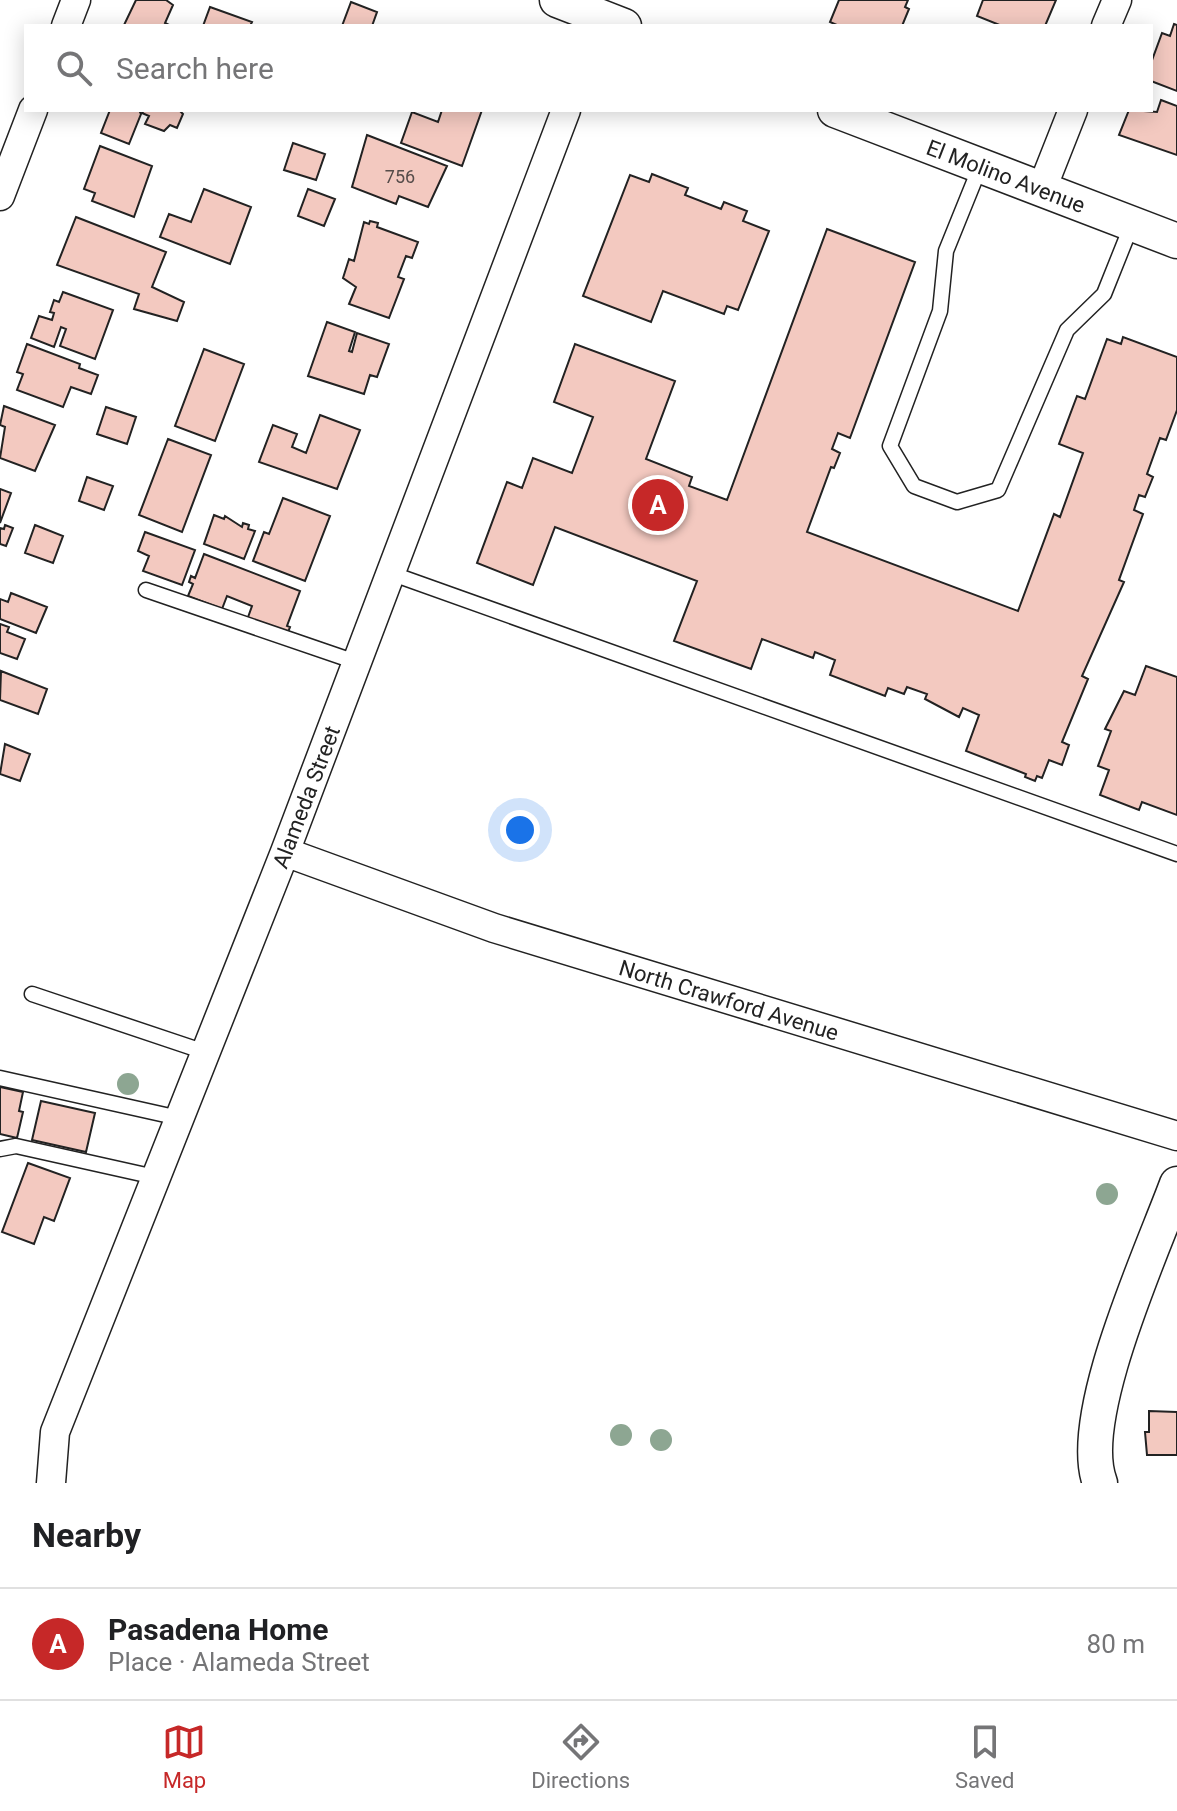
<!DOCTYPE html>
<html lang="en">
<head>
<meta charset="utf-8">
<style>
	body { margin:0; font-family:Roboto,sans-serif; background:#f6f6f6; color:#202124 }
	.you { position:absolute; left:520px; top:830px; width:28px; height:28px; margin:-20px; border:6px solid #fff; border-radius:50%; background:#1a73e8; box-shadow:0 0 0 12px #1a73e833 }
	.badge { display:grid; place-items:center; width:52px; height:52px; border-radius:50%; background:#c62828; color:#fff; font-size:26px; font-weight:700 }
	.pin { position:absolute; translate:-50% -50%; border:4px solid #fff; box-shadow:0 2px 8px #0006 }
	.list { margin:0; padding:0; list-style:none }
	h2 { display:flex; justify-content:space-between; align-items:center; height:104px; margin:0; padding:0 32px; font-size:34px }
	h2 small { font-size:26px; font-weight:400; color:#757577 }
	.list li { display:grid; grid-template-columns:52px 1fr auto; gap:24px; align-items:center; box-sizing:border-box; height:112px; padding:0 32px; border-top:2px solid #e0e0e0 }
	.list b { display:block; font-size:30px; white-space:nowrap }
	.list p { margin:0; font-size:26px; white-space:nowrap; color:#757577 }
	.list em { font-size:26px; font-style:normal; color:#757577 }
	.icon { flex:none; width:44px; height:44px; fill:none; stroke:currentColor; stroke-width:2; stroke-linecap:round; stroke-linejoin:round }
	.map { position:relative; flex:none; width:1177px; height:1483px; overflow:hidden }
	.search { position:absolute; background:#fff; box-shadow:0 4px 20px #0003; left:24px; right:24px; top:24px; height:88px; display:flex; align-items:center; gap:20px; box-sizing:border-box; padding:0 28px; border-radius:0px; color:#757577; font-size:30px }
	.sheet { height:216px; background:#fff }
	nav { display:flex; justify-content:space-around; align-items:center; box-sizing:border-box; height:112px; border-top:2px solid #e0e0e0; background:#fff; font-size:22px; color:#757577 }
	nav a { display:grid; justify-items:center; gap:4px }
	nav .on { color:#c62828 }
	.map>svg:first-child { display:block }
	.building { fill:#f3c9c0; stroke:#222; stroke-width:2 }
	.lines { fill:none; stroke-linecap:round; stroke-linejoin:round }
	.service-casing { stroke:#222; stroke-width:17 }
	.minor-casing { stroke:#222; stroke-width:31 }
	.tertiary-casing { stroke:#222; stroke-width:37 }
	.service { stroke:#fff; stroke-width:14 }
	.minor { stroke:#fff; stroke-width:28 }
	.tertiary { stroke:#fff; stroke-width:34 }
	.tree { fill:#8da692 }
	.labels { text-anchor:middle; stroke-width:6; stroke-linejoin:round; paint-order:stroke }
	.number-label { font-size:18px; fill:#564c4a }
	.street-label { font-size:22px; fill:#222; stroke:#fff }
</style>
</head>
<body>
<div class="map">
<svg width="1177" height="1483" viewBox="0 0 1177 1483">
	<rect width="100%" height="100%" fill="#fff"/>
	<path class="building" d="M 136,0 L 166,0 L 173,5 L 165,23 L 171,26 L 124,25 Z
		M 839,0 L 908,0 L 905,7 L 909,9 L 902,26 L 839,26 L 830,22 Z
		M 983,0 L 1056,0 L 1045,26 L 1002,26 L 977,16 Z
		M 351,2 L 377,12 L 372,26 L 342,26 Z
		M 210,7 L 252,22 L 250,26 L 203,26 Z
		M 1174,24 L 1177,25 L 1177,91 L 1151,81 L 1151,63 L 1162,33 L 1170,36 Z
		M 1161,100 L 1177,106 L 1177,155 L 1119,135 L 1129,110 L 1157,112 Z
		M 110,110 L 139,110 L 141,114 L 129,144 L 101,133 Z
		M 144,110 L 179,110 L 183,114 L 177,128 L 170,125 L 164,131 L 145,124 L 149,116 L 142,113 Z
		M 442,110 L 482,110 L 462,166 L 401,143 L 412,112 L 438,122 Z
		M 367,135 L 447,166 L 428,207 L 399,196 L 396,204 L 352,187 Z
		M 293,143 L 325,154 L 316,180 L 284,170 Z
		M 100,146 L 152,166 L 134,217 L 92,201 L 95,193 L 84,189 Z
		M 652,174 L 688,188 L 685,195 L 721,209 L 724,202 L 747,211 L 743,221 L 769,231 L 738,310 L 727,306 L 724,314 L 663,291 L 651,322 L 583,296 L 630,175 L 649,182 Z
		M 204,189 L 251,207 L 230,264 L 160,237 L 169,214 L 191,222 Z
		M 308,189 L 335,199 L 324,226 L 298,216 Z
		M 76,217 L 166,252 L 152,287 L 184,302 L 177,321 L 134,309 L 139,294 L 57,265 Z
		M 370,221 L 378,223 L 377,227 L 418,242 L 412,258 L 406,256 L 398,277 L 404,279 L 389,318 L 349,304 L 356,287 L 343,278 L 349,259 L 354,261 L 364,222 L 369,224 Z
		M 827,229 L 915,262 L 850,438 L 838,433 L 832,449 L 840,453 L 834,468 L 831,467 L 807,532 L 1018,611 L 1054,514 L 1060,517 L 1083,453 L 1059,444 L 1077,396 L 1085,399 L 1107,339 L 1121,344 L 1123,337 L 1177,357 L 1177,410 L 1166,440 L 1160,438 L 1147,474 L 1153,477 L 1145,497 L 1139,495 L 1134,510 L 1143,514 L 1119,580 L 1124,582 L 1082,676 L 1088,679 L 1062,742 L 1069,745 L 1062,765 L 1049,760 L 1042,778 L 1037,776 L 1035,781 L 1025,777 L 1026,774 L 966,751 L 979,715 L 963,708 L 959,717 L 925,699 L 927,694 L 907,687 L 904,694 L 888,688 L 885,696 L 830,675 L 835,660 L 815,652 L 813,658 L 762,639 L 751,669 L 674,641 L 697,581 L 555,527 L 533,585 L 477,563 L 507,482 L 522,488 L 533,458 L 572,473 L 593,417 L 554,402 L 575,344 L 675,381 L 646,459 L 692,477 L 689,486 L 727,500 Z
		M 63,292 L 113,310 L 95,359 L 60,346 L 66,329 L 61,327 L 54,347 L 31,338 L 39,316 L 52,320 L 54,313 L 50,312 L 54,300 L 59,302 Z
		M 327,322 L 355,332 L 349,351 L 352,352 L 357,333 L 389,344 L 377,377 L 370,375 L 364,394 L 308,376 Z
		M 27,344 L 80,364 L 79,368 L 98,375 L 91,394 L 71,387 L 63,407 L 17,390 L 23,374 L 17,372 Z
		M 204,349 L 244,364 L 215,441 L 175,426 Z
		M 4,406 L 55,425 L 35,471 L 0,458 L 5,427 L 0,425 Z
		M 106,407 L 136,417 L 127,444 L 97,434 Z
		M 320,415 L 360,430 L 337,489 L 259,462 L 273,425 L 297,434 L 292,447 L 306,453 Z
		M 168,439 L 211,455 L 182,532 L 139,515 Z
		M 87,477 L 113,486 L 104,510 L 79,501 Z
		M 0,489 L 11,493 L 0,523 Z
		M 283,498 L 330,516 L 305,581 L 253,561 L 264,532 L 269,534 Z
		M 214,515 L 224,519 L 225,516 L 242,527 L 243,523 L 249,525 L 248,529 L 255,531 L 244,559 L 204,544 Z
		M 5,525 L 13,528 L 6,546 L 0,544 L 0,528 L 4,529 Z
		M 35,525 L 63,536 L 53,563 L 25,553 Z
		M 145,532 L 195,550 L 182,585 L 143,571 L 149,556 L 138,551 Z
		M 204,554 L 300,591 L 287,626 L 290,627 L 288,632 L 247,620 L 252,606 L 227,596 L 222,609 L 188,596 L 193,584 L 189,582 L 191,576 L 195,578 Z
		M 11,593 L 47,607 L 36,633 L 0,619 L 0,599 L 8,602 Z
		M 0,624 L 9,627 L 7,632 L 25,639 L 17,659 L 0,653 Z
		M 1146,666 L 1177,677 L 1177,815 L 1142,802 L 1139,810 L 1100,795 L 1109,770 L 1098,766 L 1111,731 L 1105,729 L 1124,691 L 1135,695 Z
		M 1,671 L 47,689 L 38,714 L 0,700 Z
		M 5,744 L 30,754 L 20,781 L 0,774 Z
		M 0,1087 L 23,1092 L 19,1111 L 23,1112 L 17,1138 L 0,1134 Z
		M 41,1101 L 95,1113 L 86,1152 L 32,1140 Z
		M 28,1163 L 70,1178 L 54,1221 L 44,1217 L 34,1244 L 2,1232 Z
		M 1149,1411 L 1177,1412 L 1177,1455 L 1147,1455 L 1145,1432 L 1149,1432 Z"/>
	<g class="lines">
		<defs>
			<path id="service" d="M 980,167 L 946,251 L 940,311 L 890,446 L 914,486 L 957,502 L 998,490 L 1067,330 L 1104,294 L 1132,224
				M 390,573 L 1177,854
				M 146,590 L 356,662
				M 32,994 L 205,1052
				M 0,1078 L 179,1118
				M 0,1149 L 16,1146 L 155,1177"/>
			<path id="minor" d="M 66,26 L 76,0
				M 1106,26 L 1117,0
				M 1041,191 L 1073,110
				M 0,196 L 33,110
				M 285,852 L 494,928 L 1177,1136
				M 51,1483 L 55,1432 L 285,852 L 566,110"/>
			<path id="tertiary" d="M 557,0 L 624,26
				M 835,110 L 1177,241
				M 1100,1483 C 1075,1418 1152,1252 1177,1184"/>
		</defs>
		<use href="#service" class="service-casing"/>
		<use href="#minor" class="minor-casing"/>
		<use href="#tertiary" class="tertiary-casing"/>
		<use href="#service" class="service"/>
		<use href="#minor" class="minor"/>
		<use href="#tertiary" class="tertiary"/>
	</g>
	<g class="tree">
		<circle cx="128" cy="1084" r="11"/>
		<circle cx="1107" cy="1194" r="11"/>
		<circle cx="621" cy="1435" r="11"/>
		<circle cx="661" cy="1440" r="11"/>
	</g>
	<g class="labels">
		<g class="number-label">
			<text x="400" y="183">756</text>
		</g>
		<g class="street-label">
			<text transform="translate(1006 176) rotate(21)" y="8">El Molino Avenue</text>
			<text transform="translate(306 797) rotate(-69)" y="8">Alameda Street</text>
			<text transform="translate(729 1000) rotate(17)" y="8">North Crawford Avenue</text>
		</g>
	</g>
</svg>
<div class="you"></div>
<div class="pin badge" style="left:658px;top:505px">A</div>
<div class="search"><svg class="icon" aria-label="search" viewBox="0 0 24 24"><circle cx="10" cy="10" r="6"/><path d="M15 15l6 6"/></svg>Search here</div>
</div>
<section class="sheet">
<h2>Nearby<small></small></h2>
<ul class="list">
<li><span class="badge">A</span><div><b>Pasadena Home</b><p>Place · Alameda Street</p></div><em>80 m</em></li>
</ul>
</section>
<nav>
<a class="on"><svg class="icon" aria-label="map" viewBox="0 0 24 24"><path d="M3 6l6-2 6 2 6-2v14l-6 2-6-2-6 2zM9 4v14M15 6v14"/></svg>Map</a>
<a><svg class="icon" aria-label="directions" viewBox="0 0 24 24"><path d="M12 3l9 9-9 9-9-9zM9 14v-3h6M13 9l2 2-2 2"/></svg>Directions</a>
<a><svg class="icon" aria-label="saved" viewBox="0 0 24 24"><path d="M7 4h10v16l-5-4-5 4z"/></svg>Saved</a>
</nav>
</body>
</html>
